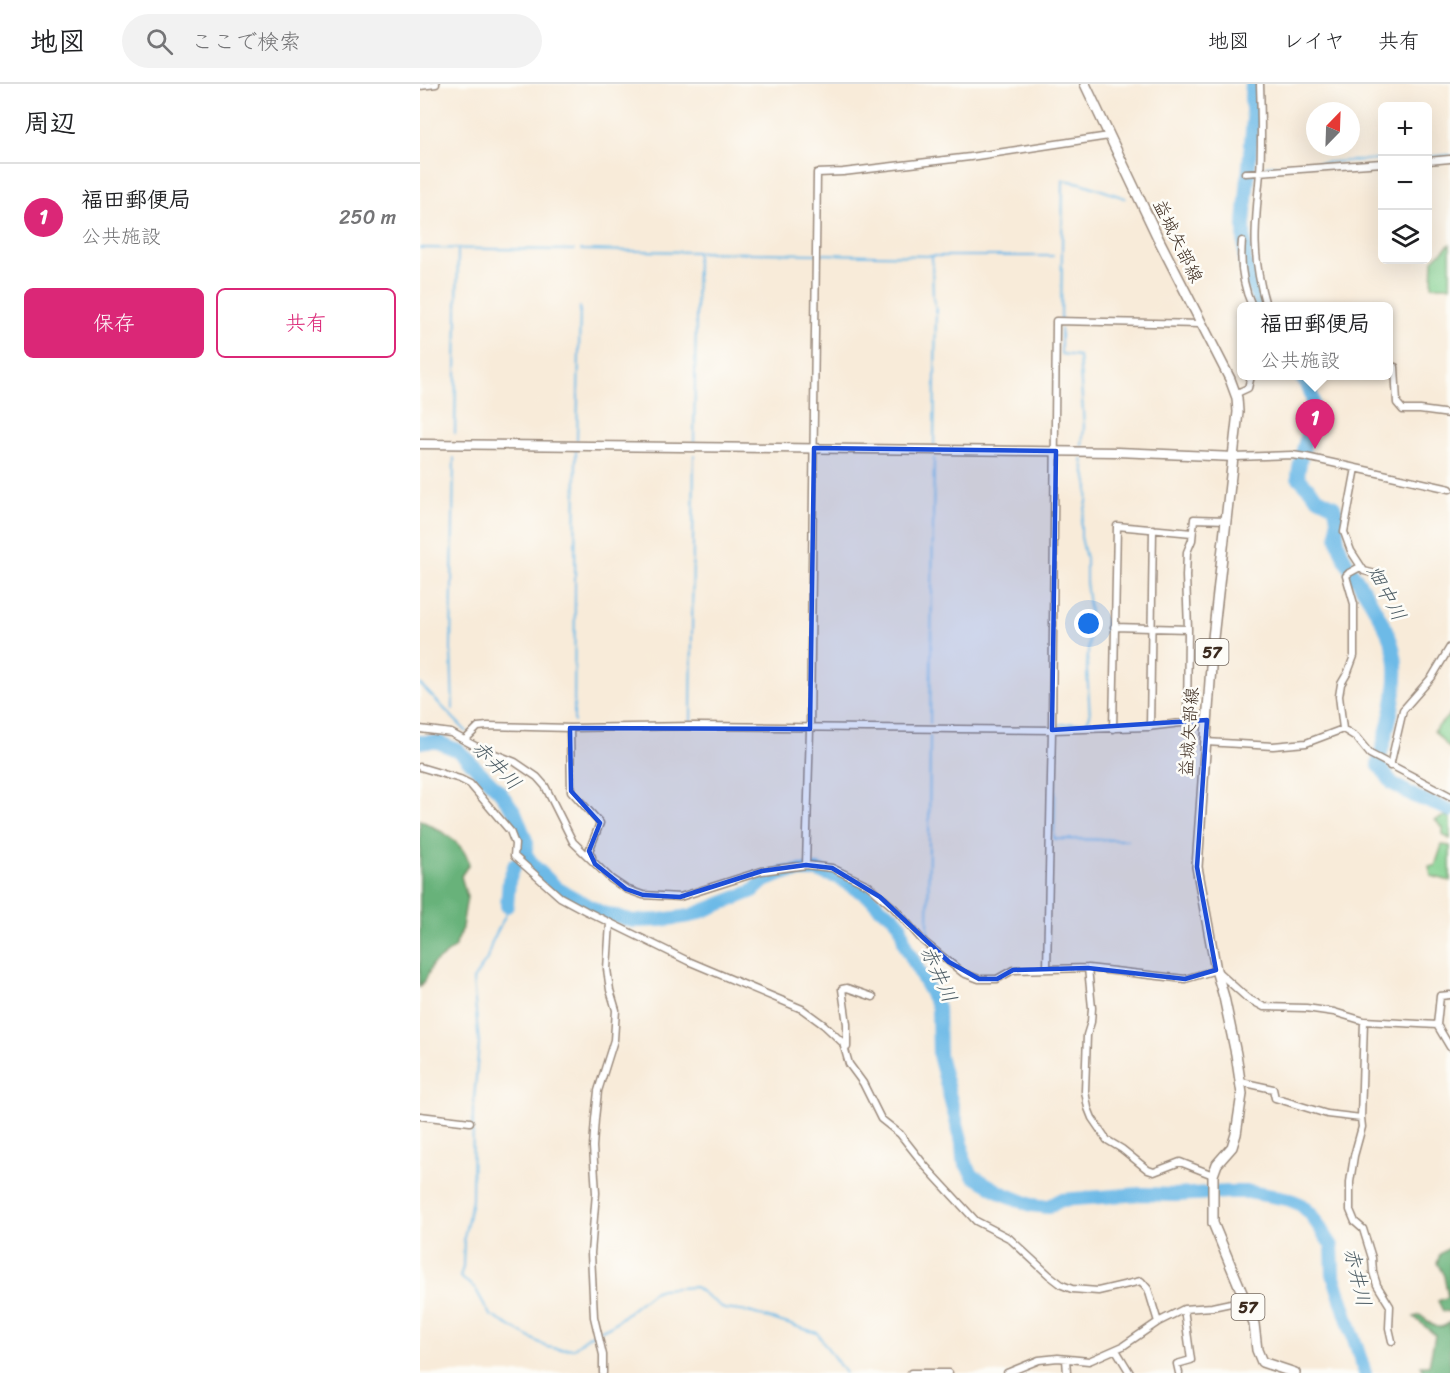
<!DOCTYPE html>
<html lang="ja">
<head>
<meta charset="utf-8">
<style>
	body { margin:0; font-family:Sriracha,"Klee One",sans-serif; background:#f2f2f2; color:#202124 }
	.controls { position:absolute; right:18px; top:18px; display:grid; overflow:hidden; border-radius:9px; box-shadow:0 6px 24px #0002 }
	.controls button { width:54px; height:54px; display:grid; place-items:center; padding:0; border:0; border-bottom:2px solid #e0e0e0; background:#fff; color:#202124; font:30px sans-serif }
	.compass { position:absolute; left:886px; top:18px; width:54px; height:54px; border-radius:50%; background:#fff; box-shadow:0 6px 24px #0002; rotate:23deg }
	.you { position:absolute; left:669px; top:540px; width:21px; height:21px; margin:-15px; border:4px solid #fff; border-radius:50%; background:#1a73e8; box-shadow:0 0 0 9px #1a73e833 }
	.badge { display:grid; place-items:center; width:39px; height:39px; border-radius:50%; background:#db2777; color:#fff; font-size:20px; font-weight:700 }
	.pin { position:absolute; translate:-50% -50px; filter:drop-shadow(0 2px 3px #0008) }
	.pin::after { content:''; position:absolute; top:32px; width:21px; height:18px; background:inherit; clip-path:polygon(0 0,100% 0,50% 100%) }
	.popup { position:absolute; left:817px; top:218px; width:156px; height:78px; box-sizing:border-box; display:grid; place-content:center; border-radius:9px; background:#fff; filter:drop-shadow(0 2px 4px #0005); font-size:20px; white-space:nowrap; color:#757577 }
	.popup b { font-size:22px; color:#202124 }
	.popup::after { content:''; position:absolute; left:50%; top:100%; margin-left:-12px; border:12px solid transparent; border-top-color:#fff }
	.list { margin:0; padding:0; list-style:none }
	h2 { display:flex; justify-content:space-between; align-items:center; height:78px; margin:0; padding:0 24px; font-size:26px }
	h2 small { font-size:20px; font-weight:400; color:#757577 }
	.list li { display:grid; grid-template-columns:39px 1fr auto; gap:18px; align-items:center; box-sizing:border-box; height:108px; padding:0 24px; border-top:2px solid #e0e0e0 }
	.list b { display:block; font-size:22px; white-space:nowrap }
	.list p { margin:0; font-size:20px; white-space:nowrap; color:#757577 }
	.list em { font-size:20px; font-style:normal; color:#757577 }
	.actions { display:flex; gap:12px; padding:18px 24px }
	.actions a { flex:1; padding:14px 0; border:2px solid #db2777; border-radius:9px; text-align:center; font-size:21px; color:#db2777 }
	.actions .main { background:#db2777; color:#fff }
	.icon { flex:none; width:33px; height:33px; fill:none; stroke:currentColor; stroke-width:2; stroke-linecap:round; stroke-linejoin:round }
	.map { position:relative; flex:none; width:1030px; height:1289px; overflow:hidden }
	header { display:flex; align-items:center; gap:36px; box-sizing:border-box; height:84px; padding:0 30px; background:#fff; border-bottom:2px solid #e0e0e0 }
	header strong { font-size:28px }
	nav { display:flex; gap:33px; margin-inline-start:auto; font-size:21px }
	.search { width:420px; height:54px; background:#f2f2f2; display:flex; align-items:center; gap:15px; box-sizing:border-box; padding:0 21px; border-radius:33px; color:#757577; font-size:22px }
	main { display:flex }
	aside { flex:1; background:#fff }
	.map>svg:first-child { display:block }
	.green { fill:#81d08f; stroke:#5e7d56; stroke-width:1.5 }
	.forest { fill:#68b27a; stroke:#526e4c; stroke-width:1.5 }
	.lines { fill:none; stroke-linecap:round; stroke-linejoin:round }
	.stream { stroke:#6dbae7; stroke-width:2 }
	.river { stroke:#6dbae7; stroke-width:14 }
	.street-casing { stroke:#9a8a7c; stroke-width:9 }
	.secondary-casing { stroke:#9a8a7c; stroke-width:11 }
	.primary-casing { stroke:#9a8a7c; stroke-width:12 }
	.street { stroke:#fff; stroke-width:6 }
	.secondary { stroke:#fff; stroke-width:8 }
	.primary { stroke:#fff; stroke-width:9 }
	.marked { fill:#1d4ed8; fill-opacity:0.2; stroke:#1d4ed8; stroke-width:4.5; stroke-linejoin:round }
	.labels { text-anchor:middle; stroke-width:5; stroke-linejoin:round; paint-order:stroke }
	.shield { fill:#fdfcf7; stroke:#75695f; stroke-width:1.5 }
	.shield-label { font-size:16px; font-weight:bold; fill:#3b2a1e }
	.street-label { font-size:18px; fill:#3b2a1e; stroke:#fdfcf7 }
	.water-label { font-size:20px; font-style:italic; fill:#4c5c64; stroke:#fdfcf7 }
</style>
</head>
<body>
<header>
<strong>地図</strong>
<div class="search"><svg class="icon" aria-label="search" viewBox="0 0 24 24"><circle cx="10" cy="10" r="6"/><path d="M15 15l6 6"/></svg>ここで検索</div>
<nav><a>地図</a><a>レイヤ</a><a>共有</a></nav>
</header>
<main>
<aside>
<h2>周辺<small></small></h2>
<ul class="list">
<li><span class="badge">1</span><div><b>福田郵便局</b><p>公共施設</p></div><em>250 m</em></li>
</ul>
<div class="actions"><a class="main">保存</a><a>共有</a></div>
</aside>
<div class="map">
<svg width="1030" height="1289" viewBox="0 0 1030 1289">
	<rect width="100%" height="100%" fill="#fdfcf7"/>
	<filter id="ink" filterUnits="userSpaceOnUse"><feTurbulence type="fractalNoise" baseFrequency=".0167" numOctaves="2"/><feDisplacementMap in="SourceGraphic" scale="12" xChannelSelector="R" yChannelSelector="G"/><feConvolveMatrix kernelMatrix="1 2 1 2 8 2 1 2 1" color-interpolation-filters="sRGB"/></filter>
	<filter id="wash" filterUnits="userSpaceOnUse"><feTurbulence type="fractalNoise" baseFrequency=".008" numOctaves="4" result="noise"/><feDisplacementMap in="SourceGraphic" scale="24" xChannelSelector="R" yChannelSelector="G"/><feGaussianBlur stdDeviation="1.35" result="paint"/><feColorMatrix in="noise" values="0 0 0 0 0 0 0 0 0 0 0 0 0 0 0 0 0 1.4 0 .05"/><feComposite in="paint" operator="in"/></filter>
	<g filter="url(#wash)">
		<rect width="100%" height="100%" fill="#f8ebd9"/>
		<path class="green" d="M 1030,160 L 1030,202 L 1012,202 L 1013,176 Z
			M 1030,630 L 1030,663 L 1029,664 L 1014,647 Z
			M 1025,732 L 1030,734 L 1030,755 L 1023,751 L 1023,744 L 1015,736 Z
			M 1022,761 L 1030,762 L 1030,797 L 1011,792 L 1009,782 L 1015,782 Z"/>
		<path class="forest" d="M 0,736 C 18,745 46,759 49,780 L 41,792 L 47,813 L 41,849 L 34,864 L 12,881 L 6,895 L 0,903 Z
			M 1029,1164 L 1030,1165 L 1030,1228 L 1023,1227 L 1018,1217 L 1028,1213 L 1024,1192 L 1017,1179 L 1020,1170 Z
			M 1000,1231 C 1012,1240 1016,1249 1030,1238 L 1030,1289 L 1004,1289 L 1001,1281 L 1009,1281 L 1015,1251 L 994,1233 Z"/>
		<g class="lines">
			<path class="stream" d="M 1008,73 L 1030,71
				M 846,82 L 962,75
				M 0,164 L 154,166
				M 161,166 L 512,172 L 633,172
				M 512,173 L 513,214 L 516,225 L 514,362
				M 641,235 L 643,96 L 661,99 L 705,114
				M 641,245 L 641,270 L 659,272 L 664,342 L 662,362
				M 35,349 L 38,166
				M 157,356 L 160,223
				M 274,359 L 277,170
				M 0,600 L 47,648
				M 33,625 L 31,565 L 34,374
				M 154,638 L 156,366
				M 271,638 L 274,371
				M 510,639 L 514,375
				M 636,641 L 666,638 L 670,632 L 667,586 L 669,552 L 671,538 L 666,498 L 666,475 L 661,453 L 661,439 L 667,418 L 668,403 L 662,375
				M 636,653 L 634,755 L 707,756
				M 86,830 L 72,858 L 67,875 L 53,896 L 59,960 L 53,1027 L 52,1116 L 44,1153 L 43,1183 L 40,1193 L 55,1204 L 70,1231 L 127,1263 L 139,1265 L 154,1264 L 169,1252 L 192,1241 L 233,1208 L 241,1205 L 275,1203 L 304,1225 L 329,1228 L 397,1249 L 425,1289
				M 508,852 L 510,652"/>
			<path class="river" d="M 832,0 L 831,14 L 833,35 L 824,140 L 825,178 L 840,222
				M 880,292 C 885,297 890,305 892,313 C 896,332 879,371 878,393 L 898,414 L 914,422 C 920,437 915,445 918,457 C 924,479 940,499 951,518 C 962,537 975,558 976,581 C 978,612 966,650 958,680 L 973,700 L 996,713 L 1030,726
				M 0,658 L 18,658 L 39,667 L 79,707 L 95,728 L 107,759 L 105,769 L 113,781 L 138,805 L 180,828 L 213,837 L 240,836 L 270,832 L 333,807 L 344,797 L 365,789 L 381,787 L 397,787 L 417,793 L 451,814 L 459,823 L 473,832 L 480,840 L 485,861 L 518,923 L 519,971 L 542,1059 L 543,1075 L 553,1092 L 582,1109 L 611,1121 L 628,1123 L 641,1116 L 721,1110 L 755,1111 L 809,1108 L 829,1108 L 868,1115 L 880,1120 L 890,1129 L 912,1162 L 913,1190 L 945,1289
				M 87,822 L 89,796 L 95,780"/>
		</g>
	</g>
	<g filter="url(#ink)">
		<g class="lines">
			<defs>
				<path id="street" d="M 840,0 C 841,29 842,59 840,89 C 835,142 831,170 846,222
					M 0,2 L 16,0
					M 1008,77 L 1030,75
					M 825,89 L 962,79
					M 822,157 C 820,178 823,202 832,222
					M 968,282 L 975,283 L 977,319 L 983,326 L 1000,326 L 1030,330
					M 894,292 L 898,292
					M 815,310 L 828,304 L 831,292
					M 815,373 L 872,371 L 886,373 L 1030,405
					M 936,384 L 924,448 L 931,467 L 944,487 L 960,491
					M 694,543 L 768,545
					M 767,638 L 768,545 L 766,492 L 767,468 L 772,456 L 774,435 L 807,436
					M 730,643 L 733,445
					M 150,644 L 151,707 L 180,739 L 169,767 L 172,773
					M 0,645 L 31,649 L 55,662 L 95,678 L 117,693 L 125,702 L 153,758 L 191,795 L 206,805 L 223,811 L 260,813 L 342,787 L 386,781 L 412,784 L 448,801 L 474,824 L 503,857 L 543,889 L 559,895 L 577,895 L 593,886 L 668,884 L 765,895 L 796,886 L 827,914 L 844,923 L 886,924 L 914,928 L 944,937 L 1017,941
					M 693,645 L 697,442 L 772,449
					M 923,645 L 919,612 L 921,600 L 928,588 L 934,572 L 934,520 L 926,492 L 929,489 L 940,483
					M 45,656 L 58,643 L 68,642 L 150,644 L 274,642 L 632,646 L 727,643 L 787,636
					M 786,658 L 853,662 L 886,659 L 923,645 L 936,653 L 950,670 L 1030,712
					M 970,682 L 983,626 L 1012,593 L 1030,563
					M 0,683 L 40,695 L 50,700 L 90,747 L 95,760 L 94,772 L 140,813 L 166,827 L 268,877 L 382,925 L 404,941 L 423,959 L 429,980 L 443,999 L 461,1035 L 480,1050 L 506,1083 L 556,1137 L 589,1154 L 629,1191 L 642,1201 L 652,1205 L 678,1207 L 721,1197 L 728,1205 L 738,1238
					M 386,781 L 390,645 L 397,89 L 423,88 L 550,73 L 689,52
					M 668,884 L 672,924 L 671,938 L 667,951 L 665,1007 L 668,1024 L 672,1034 L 687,1056 L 702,1065 L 728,1086 L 734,1088 L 760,1078 L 793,1091
					M 627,885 L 632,646 L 636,237 L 781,240
					M 1030,911 L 1020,912 L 1017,941 L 1030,963
					M 944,937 L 941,1034 L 942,1043 L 934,1072 L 930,1098 L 930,1126 L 935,1138 L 943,1145 L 952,1174 L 953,1188 L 957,1201 L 970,1222 L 969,1244 L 972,1257
					M 427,963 L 427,940 L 422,905 L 427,904 L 453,913
					M 821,998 L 853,1005 L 855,1014 L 907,1030 L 941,1034
					M 0,1032 L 50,1038
					M 696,1266 L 710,1289
					M 646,1275 L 647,1289
					M 183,1289 L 183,1271 L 174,1233 L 171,1169 L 176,1109 L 173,1063 L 175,1035 L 178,1007 L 194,956 L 196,926 L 190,906 L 187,885 L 190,839
					M 491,1289 L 529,1289
					M 587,1289 L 619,1276 L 638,1274 L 669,1277 L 703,1262 L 738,1238 L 764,1225 L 792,1223 L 825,1216
					M 759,1289 L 757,1280 L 771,1276 L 764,1225"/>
				<path id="secondary" d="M 0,360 L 697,368 L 815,373"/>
				<path id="primary" d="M 665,0 L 738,154 L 810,295 L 817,314 L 818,328 L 793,554 L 777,783 L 796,886 L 804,913 L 816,970 L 822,1010 L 816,1050 L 812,1063 L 797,1080 L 793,1091 L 793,1139 L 825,1216 L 834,1240 L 837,1266 L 842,1278 L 875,1289"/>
			</defs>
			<use href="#street" class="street-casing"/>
			<use href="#secondary" class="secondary-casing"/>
			<use href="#primary" class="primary-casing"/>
			<use href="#street" class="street"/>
			<use href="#secondary" class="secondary"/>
			<use href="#primary" class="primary"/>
		</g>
	</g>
	<path class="marked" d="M 394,364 L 636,367 L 632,646 L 787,636 L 777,783 L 796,886 L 765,895 L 668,884 L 593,886 L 577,895 L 559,895 L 529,878 L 460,813 L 412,784 L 386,781 L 342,787 L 260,813 L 223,811 L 206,805 L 175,780 L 169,767 L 180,739 L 151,707 L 150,644 L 390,645 Z"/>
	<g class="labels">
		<g class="shield">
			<rect x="775.5" y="555" width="33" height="26" rx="4.5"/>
			<rect x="811.5" y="1210" width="33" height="26" rx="4.5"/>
		</g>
		<g class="shield-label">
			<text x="792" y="574">57</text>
			<text x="828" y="1229">57</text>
		</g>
		<g class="street-label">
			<text transform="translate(758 157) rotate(64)" y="6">益城矢部線</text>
			<text transform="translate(769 648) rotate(-86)" y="6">益城矢部線</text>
		</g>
		<g class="water-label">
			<text transform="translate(967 509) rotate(62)" y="7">畑中川</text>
			<text transform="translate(77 681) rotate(46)" y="7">赤井川</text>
			<text transform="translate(519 890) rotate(66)" y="7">赤井川</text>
			<text transform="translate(938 1193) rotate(77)" y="7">赤井川</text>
		</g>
	</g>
</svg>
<div class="controls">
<button>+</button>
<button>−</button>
<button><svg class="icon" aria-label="layers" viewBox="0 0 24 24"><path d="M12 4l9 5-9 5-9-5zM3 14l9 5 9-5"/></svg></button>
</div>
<svg class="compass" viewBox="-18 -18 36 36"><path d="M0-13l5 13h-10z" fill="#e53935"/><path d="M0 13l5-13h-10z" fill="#757577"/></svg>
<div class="you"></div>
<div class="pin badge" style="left:895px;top:365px">1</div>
<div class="popup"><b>福田郵便局</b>公共施設</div>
</div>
</main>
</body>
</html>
